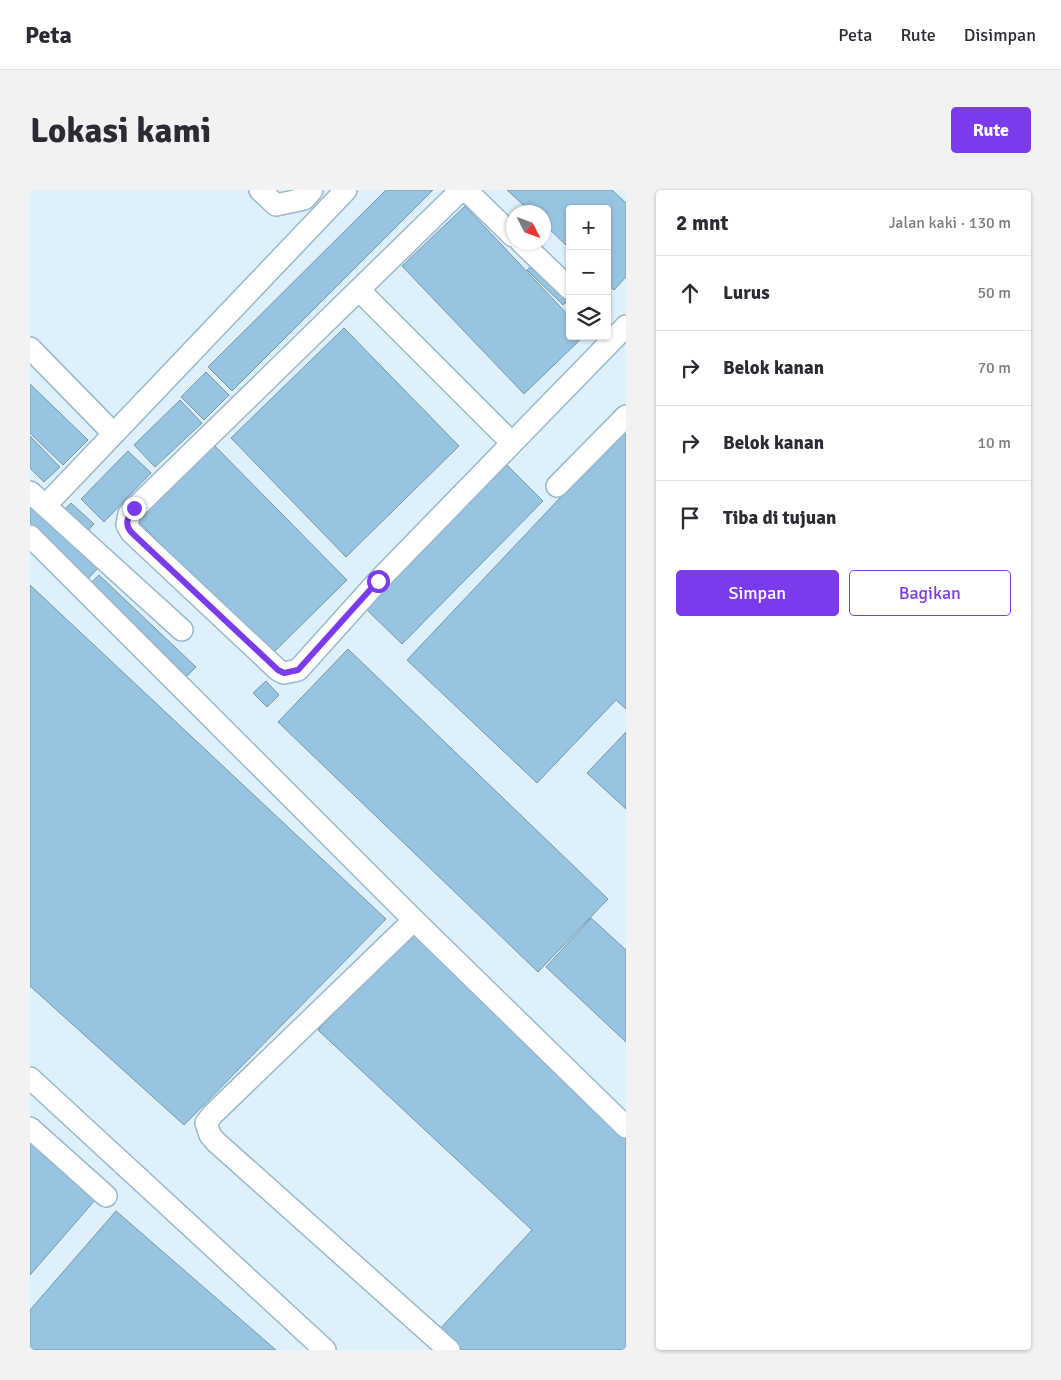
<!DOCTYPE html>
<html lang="id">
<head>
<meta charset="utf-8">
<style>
	body { margin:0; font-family:Signika,sans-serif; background:#f2f2f3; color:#2b2b33 }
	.controls { position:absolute; right:15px; top:15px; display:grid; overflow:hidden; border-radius:5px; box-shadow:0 1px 4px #0004 }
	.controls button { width:45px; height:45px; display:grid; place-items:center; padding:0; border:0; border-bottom:1px solid #e1e1e2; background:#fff; color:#2b2b33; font:25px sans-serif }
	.compass { position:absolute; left:476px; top:15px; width:45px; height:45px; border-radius:50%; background:#fff; box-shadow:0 1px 4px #0004; rotate:132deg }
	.stop { position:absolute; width:15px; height:15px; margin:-11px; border:4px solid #7c3aed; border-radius:50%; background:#fff }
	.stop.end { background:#7c3aed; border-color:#fff; box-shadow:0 1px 5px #0008 }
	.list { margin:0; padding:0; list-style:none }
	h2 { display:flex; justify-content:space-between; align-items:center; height:65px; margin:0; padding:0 20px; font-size:21px }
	h2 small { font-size:16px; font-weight:400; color:#7c7c81 }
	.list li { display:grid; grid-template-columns:32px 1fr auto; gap:15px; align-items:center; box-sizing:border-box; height:75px; padding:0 20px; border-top:1px solid #e1e1e2 }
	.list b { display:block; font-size:19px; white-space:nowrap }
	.list em { font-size:16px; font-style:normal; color:#7c7c81 }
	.actions { display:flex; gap:10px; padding:15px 20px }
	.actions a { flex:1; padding:11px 0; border:1px solid #7c3aed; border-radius:5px; text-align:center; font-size:18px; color:#7c3aed }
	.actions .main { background:#7c3aed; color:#fff }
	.icon { flex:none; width:28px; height:28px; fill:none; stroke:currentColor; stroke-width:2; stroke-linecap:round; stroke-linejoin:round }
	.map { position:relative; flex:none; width:596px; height:1160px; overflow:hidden; border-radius:5px }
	header { display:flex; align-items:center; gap:30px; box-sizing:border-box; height:70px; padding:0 25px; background:#fff; border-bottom:1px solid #e1e1e2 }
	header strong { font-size:24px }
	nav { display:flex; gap:28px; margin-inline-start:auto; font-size:18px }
	.intro { display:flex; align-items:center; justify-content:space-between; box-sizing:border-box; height:120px; padding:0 30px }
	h1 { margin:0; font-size:35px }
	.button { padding:12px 22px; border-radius:5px; background:#7c3aed; color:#fff; font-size:18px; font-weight:700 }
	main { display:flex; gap:30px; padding:0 30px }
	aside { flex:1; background:#fff; border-radius:5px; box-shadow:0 1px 4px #0004 }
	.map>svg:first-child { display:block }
	.building { fill:#97c4e0; stroke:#7997a9 }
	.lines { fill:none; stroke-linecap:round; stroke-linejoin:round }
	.minor-casing { stroke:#9ab9cc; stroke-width:24 }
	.minor { stroke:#fff; stroke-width:21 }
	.route { stroke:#7c3aed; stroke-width:6 }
</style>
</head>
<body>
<header>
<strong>Peta</strong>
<nav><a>Peta</a><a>Rute</a><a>Disimpan</a></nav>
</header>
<div class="intro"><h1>Lokasi kami</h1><a class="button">Rute</a></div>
<main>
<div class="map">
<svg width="596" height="1160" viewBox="0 0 596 1160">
	<rect width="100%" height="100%" fill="#ddf0fc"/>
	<path class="building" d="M 356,0 L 403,0 L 202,201 L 178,177 Z
		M 477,0 L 582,0 L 596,13 L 596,87 L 584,100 L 577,94 L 577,19 L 540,19 L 540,59 L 514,34 L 514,22 L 501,22 Z
		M 435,16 L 540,127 L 540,146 L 554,146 L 494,204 L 372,76 Z
		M 506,71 L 540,108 L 533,115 L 497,80 Z
		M 314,138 L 429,256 L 316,367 L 201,248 Z
		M 176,182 L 199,205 L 174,230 L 151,207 Z
		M 0,194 L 58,250 L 33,275 L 0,243 Z
		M 150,210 L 172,233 L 125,277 L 104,255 Z
		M 596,238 L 596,519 L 586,510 L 507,593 L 377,470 Z
		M 0,246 L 30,277 L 14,292 L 0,278 Z
		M 179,250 L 317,390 L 241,465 L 103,326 Z
		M 98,261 L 121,283 L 74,332 L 51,309 Z
		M 477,275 L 513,311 L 372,454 L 335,418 Z
		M 0,312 L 68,378 L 55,392 L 0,339 Z
		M 41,313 L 64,334 L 54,345 L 31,323 Z
		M 69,385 L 166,477 L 154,489 L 57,397 Z
		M 0,395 L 356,729 L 154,935 L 0,796 Z
		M 318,459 L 578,709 L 508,782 L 248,532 Z
		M 236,491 L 249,505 L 237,517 L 223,503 Z
		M 596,542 L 596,619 L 557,583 Z
		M 561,728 L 596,760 L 596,852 L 516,777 Z
		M 382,740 L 596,950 L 596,1157 L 593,1160 L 427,1160 L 407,1142 L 502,1040 L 288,840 Z
		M 0,952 L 66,1009 L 0,1085 Z
		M 86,1021 L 246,1160 L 0,1160 L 0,1120 Z"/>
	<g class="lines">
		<defs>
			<path id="minor" d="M 230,0 L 246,15 L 274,9 L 282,0
				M 431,0 L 99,324 L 97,335 L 101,342 L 248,480 L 254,483 L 268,480 L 348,391 L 596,136
				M 436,0 L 483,46
				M 491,52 L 540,99
				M 329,100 L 482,253
				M 0,158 L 84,244
				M 527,296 L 596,226
				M 0,302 L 152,440
				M 15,316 L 316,0
				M 0,346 L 384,730 L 596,937
				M 384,730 L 183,924 L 176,933 L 180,945 L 186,952 L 419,1160
				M 0,888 L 295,1160
				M 0,938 L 76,1006"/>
		</defs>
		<use href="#minor" class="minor-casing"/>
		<use href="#minor" class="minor"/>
	</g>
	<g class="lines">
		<path class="route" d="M 104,318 C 98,326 94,334 101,342 L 248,480 L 254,483 L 268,480 L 348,391"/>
	</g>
</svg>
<div class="controls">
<button>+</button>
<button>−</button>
<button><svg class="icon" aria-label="layers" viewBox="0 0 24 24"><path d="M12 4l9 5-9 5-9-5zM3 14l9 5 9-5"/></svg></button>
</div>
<svg class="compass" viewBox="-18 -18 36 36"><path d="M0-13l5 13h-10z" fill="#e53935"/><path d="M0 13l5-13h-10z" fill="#7c7c81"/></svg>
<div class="stop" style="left:348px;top:391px"></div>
<div class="stop end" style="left:104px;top:318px"></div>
</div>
<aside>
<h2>2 mnt<small>Jalan kaki · 130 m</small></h2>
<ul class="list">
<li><svg class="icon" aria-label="ahead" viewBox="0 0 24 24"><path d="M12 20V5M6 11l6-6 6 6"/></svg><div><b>Lurus</b></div><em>50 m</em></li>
<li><svg class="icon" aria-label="right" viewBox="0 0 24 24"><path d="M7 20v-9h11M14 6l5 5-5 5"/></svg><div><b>Belok kanan</b></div><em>70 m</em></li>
<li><svg class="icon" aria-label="right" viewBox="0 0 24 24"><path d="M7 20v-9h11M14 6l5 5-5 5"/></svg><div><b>Belok kanan</b></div><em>10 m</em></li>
<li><svg class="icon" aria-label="arrive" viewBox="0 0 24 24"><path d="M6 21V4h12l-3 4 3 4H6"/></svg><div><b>Tiba di tujuan</b></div></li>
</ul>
<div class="actions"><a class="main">Simpan</a><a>Bagikan</a></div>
</aside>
</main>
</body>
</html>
